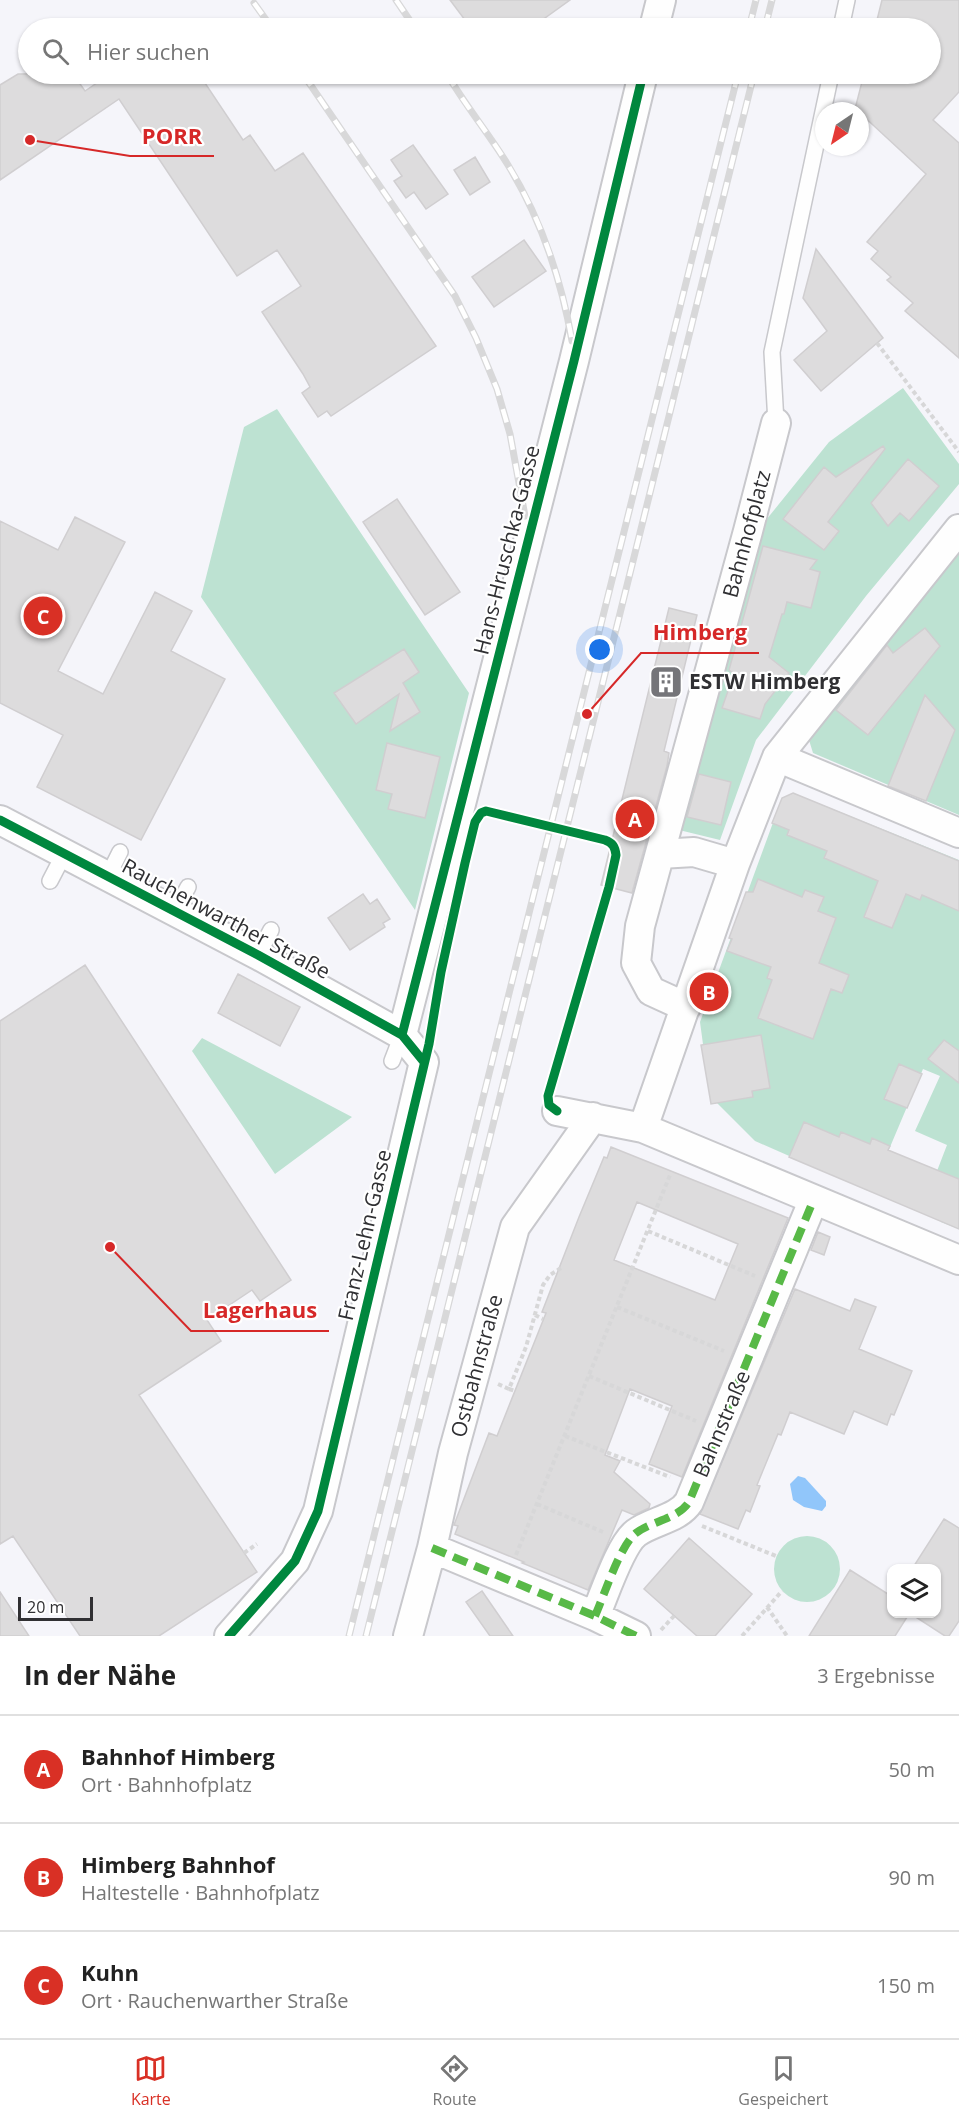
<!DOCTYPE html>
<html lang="de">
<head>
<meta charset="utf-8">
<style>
	body { margin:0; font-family:"Open Sans",sans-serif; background:#f2f2f2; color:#222 }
	.controls { position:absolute; right:18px; bottom:18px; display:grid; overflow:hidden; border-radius:12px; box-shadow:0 2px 4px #0004 }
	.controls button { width:54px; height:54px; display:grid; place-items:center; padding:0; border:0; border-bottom:2px solid #e0e0e0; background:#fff; color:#222; font:30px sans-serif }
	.compass { position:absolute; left:815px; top:102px; width:54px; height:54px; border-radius:50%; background:#fff; box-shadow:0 2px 4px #0004; rotate:215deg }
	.scale { position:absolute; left:18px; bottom:15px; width:75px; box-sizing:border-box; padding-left:6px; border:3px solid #303033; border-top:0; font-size:16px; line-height:21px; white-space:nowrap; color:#303033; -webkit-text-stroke:4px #fff; paint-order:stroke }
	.you { position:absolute; left:600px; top:650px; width:21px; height:21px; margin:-15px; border:4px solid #fff; border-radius:50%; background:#1a73e8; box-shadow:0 0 0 9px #1a73e833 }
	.badge { display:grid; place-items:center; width:39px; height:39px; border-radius:50%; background:#d93025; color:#fff; font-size:20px; font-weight:700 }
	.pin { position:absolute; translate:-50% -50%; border:3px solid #fff; box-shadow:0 2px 6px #0006 }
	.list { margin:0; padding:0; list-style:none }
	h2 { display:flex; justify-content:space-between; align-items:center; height:78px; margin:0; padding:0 24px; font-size:26px }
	h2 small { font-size:20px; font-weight:400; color:#767676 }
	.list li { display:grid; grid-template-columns:39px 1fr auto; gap:18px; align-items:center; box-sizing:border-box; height:108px; padding:0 24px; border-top:2px solid #e0e0e0 }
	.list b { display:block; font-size:22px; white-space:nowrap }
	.list p { margin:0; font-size:20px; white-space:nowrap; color:#767676 }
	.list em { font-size:20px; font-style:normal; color:#767676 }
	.icon { flex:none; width:33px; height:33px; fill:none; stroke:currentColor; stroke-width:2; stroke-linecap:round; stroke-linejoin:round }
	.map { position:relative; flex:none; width:959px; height:1636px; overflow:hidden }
	.search { position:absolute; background:#fff; box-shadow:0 2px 4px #0004; left:18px; right:18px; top:18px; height:66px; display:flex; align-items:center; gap:15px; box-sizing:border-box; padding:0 21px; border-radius:33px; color:#767676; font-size:22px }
	.sheet { height:402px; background:#fff }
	nav { display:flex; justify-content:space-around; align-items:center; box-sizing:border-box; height:84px; border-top:2px solid #e0e0e0; background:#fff; font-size:16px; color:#767676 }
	nav a { display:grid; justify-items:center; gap:3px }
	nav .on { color:#d93025 }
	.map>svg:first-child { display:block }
	.green { fill:#bde2d2 }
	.water { fill:#91c6fa }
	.building { fill:#dddcdd; stroke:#d0ced0; stroke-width:1.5; fill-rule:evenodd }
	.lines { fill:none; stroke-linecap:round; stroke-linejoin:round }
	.lane-casing { stroke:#c8c8cc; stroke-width:18 }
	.street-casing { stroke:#c8c8cc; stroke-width:32 }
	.path { stroke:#d7d7d8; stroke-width:4; stroke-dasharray:4.5 3; stroke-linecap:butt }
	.lane { stroke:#fefefe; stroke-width:15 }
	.street { stroke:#fefefe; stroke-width:28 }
	.rail-casing { stroke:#d8d8d9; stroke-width:7 }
	.rail { stroke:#fff; stroke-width:4.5; stroke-dasharray:14; stroke-linecap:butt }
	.quiet { stroke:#58b947; stroke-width:8; stroke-dasharray:15 8; stroke-linecap:butt }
	.cycleway-casing { stroke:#fff; stroke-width:13 }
	.cycleway { stroke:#00873e; stroke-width:9 }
	.labels { text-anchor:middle; stroke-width:4.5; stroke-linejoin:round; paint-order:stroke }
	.street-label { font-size:21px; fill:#303033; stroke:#fff }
	.poi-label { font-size:21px; font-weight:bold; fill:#303033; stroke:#fff; text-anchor:start }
	.leader { fill:none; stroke:#d62828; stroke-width:2 }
	.callout-dot { fill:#d62828; stroke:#fff; stroke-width:2 }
	.callout-label { font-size:22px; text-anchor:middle; font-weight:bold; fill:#d62828; stroke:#fff; stroke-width:4.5; stroke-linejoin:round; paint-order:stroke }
</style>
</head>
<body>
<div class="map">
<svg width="959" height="1636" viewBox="0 0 959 1636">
	<rect width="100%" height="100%" fill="#f5f5fa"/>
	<path class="green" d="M 903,388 L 959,464 L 959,484 L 866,596 L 756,740 L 720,840 L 679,830 L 758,530 L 829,442 Z
		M 277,409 L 469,693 L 415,910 L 201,597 L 244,427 Z
		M 959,552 L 959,815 L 813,753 L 809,740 Z
		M 793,793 L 959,860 L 959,1229 L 941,1222 L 959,1180 L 937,1171 L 947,1145 L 915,1131 L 940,1076 L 923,1069 L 871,1192 L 755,1141 L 717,1103 L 711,1104 L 700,1022 L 782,798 Z
		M 202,1038 L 352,1117 L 275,1174 L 192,1051 Z
		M774 1569a33 33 0 1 1 66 0a33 33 0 1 1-66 0Z"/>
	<path class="water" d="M 798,1476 L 805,1478 L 826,1501 L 826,1506 L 822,1511 L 804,1507 L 793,1500 L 790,1484 Z"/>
	<path class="building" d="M 450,0 L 570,0 L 531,28 L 471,28 Z
		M 882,0 L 959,0 L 959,92 L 933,120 L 959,143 L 959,358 L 905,311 L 913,303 L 887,280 L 891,277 L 871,259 L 878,251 L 867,242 L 926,174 L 860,113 L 860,111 L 855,109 L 864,74 L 930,74 L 930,28 L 875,28 Z
		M 18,74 L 73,74 L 85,91 L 110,74 L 199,74 L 243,140 L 250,135 L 275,171 L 303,153 L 436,346 L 331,416 L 327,411 L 318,417 L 302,393 L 310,387 L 303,374 L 262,312 L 301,286 L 277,250 L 237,276 L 119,99 L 0,180 L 0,85 Z
		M 413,145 L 448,194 L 426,209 L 414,192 L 406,198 L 394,181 L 402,176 L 391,160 Z
		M 475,157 L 490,182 L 470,195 L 454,170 Z
		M 524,240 L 546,271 L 494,307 L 472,277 Z
		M 816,249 L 883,338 L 821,391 L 794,360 L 827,331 L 803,298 Z
		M 883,446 L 885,449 L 828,522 L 839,531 L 824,550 L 783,519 L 824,467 L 836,477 Z
		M 908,459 L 939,486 L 909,521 L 900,513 L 888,526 L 871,503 Z
		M 397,499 L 460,592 L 425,615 L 363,522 Z
		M 75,517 L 125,542 L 58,671 L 103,694 L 155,592 L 192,611 L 171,651 L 225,679 L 141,840 L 37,787 L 63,735 L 0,703 L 0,521 L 58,550 Z
		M 763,546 L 817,560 L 810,569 L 820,572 L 811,608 L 787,602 L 784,614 L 782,614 L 769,657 L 789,673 L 765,704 L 760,719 L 722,708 L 734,674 L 729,670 Z
		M 669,608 L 697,615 L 664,751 L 669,753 L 667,766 L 632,893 L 601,885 Z
		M 925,628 L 940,646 L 868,735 L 836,710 L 887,645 L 893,653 Z
		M 404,649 L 419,672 L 403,683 L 420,712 L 390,731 L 399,694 L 356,724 L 334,693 Z
		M 925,695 L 955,730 L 926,801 L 888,786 Z
		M 387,743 L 440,757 L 425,818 L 388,809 L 392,794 L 376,790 Z
		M 699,774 L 731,782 L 721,825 L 687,817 Z
		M 793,793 L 959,861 L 959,911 L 922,895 L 920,900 L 906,894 L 892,928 L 864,917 L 878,881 L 824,858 L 827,851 L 787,835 L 789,830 L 772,823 L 782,798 Z
		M 758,879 L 802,897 L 805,890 L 824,897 L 818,911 L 836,918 L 819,963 L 849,975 L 842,993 L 831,989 L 813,1039 L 758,1018 L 772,980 L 767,978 L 771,967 L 727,951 L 732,939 L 729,938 L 746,892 L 753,892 Z
		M 363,894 L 370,904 L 377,899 L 390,919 L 383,923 L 385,927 L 350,950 L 328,918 Z
		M 85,965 L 291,1280 L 260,1301 L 252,1290 L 207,1320 L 221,1341 L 139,1395 L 257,1572 L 159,1636 L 80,1636 L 13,1536 L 0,1544 L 0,1021 Z
		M 238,974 L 300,1007 L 280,1046 L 218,1013 Z
		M 761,1035 L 770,1088 L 752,1091 L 753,1097 L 711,1104 L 701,1045 Z
		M 944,1040 L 959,1051 L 959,1083 L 928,1059 Z
		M 899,1064 L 922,1074 L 907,1108 L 884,1099 Z
		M 804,1122 L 839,1137 L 841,1132 L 870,1144 L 872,1138 L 890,1146 L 888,1150 L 959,1179 L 959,1229 L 789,1157 Z
		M 611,1147 L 788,1218 L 682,1477 L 649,1464 L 672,1406 L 630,1389 L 605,1455 L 620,1461 L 614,1472 L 650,1504 L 649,1508 L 634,1515 L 622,1510 L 588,1590 L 522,1563 L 524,1562 L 455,1534 L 458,1526 L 454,1525 L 489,1433 L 497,1436 L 546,1313 L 542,1312 L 579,1217 L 604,1157 L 607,1158 ZM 637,1202 L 738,1244 L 715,1300 L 614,1260 Z
		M 818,1232 L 830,1237 L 824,1255 L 811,1250 Z
		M 795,1289 L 850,1311 L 855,1299 L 876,1307 L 859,1349 L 912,1371 L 894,1415 L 891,1414 L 887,1425 L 854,1411 L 844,1434 L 790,1412 L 781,1435 L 778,1434 L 757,1485 L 760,1486 L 750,1512 L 746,1510 L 738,1529 L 700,1514 Z
		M 944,1519 L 959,1528 L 959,1621 L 949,1636 L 945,1636 L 911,1614 L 936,1614 L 936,1569 L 912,1569 Z
		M 689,1538 L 752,1594 L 715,1636 L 697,1636 L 644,1589 Z
		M 850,1570 L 891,1596 L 891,1614 L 909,1614 L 895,1636 L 809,1636 Z
		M 482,1591 L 513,1636 L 490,1636 L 466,1602 Z
		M 0,1592 L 29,1636 L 0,1636 Z"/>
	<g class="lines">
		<defs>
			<path id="lane" d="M 841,28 L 847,0
				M 776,423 L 772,352 L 831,74
				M 108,876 L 120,852
				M 50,881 L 64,854
				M 175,911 L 188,887
				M 258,955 L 271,930
				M 392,1061 L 402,1035"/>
			<path id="street" d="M 654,28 L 661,0
				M 777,757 L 959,833
				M 0,820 L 258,955 L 402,1035 L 424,1062 L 318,1511 L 295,1561 L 229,1636
				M 660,854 L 694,852 L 735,864
				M 686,1007 L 651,991 L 636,963 L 640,926 L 748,531 L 776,423
				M 402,1035 L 574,361 L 643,74
				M 557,1111 L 643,1128 L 959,1260
				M 643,1128 L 735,864 L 777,757 L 959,529
				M 432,1548 L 595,1616 L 636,1636
				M 595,1616 C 604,1596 620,1545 636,1533 C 652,1521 678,1519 689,1502 L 813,1201
				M 408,1636 L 432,1548 L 453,1453 L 515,1227 L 593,1117"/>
		</defs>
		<use href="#lane" class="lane-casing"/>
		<use href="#street" class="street-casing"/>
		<path class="path" d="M 877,343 L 959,452
			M 648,1231 L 755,1276
			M 617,1307 L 724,1351
			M 535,1315 L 543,1319
			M 589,1376 L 696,1421
			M 498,1384 L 509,1389 L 526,1347 L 543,1285 L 550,1275 L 561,1268
			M 509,1389 L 515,1391
			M 565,1436 L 670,1477
			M 537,1504 L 603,1532
			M 702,1526 L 776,1556
			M 244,1553 L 257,1544
			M 516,1555 L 670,1175
			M 767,1607 L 787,1636
			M 661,1630 L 674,1616
			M 742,1636 L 782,1591"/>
		<use href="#lane" class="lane"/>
		<use href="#street" class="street"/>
		<defs>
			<path id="rail" d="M 396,0 L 415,28
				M 254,3 L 272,28
				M 749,28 L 756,0
				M 765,28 L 772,0
				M 303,74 L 455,296 L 476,338 L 497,389 L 510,434 L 525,516
				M 447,74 C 465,105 489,134 508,165 C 541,219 561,278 572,341
				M 349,1636 L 738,74
				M 366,1636 L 754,74"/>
		</defs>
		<use href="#rail" class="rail-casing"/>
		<use href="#rail" class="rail"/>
		<path class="quiet" d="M 432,1548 L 595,1616 L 636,1636
			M 595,1616 C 604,1596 620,1545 636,1533 C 652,1521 678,1519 689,1502 L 813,1201"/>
		<defs>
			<path id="cycleway" d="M 0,820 L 258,955 L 402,1035 L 424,1062
				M 402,1035 L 574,361 L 643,74
				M 229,1636 L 295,1561 L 318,1511 L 429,1044 L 441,972 L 465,863 L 475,822 L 481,813 L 486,811 L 605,840 C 613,843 615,847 616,855 L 609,887 L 548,1096 L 549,1105 L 557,1111"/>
		</defs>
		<use href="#cycleway" class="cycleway-casing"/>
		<use href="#cycleway" class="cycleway"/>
	</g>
	<defs>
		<symbol id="building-square" viewBox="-11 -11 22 22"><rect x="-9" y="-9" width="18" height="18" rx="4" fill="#757579" stroke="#fff"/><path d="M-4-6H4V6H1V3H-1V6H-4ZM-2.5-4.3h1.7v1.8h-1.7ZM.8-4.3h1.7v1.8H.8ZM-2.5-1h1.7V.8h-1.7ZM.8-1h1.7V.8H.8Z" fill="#fff"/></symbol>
	</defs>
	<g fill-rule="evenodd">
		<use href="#building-square" x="647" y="663" width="38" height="38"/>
	</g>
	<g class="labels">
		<g class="street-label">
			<text transform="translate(747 534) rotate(-75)" y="7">Bahnhofplatz</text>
			<text transform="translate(507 550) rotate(-76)" y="7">Hans-Hruschka-Gasse</text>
			<text transform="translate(226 919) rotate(28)" y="7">Rauchenwarther Straße</text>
			<text transform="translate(365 1235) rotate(-77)" y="7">Franz-Lehn-Gasse</text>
			<text transform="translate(477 1366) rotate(-75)" y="7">Ostbahnstraße</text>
			<text transform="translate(722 1424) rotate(-67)" y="7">Bahnstraße</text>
		</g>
		<g class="poi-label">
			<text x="689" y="689">ESTW Himberg</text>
		</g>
	</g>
	<path class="leader" d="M30 140L130 156H214M587 714L641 653H759M110 1247L191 1331H329"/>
	<g class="callout-dot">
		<circle cx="30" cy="140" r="6"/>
		<circle cx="587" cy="714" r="6"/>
		<circle cx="110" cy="1247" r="6"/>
	</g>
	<g class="callout-label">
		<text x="172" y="144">PORR</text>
		<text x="700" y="640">Himberg</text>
		<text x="260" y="1318">Lagerhaus</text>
	</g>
</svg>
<div class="controls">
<button><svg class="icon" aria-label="layers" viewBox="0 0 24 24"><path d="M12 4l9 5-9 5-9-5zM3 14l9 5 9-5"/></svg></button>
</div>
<svg class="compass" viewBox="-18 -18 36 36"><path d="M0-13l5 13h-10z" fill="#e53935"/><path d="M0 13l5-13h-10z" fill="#767676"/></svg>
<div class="scale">20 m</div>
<div class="you"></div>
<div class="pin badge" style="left:635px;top:819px">A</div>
<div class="pin badge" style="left:709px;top:992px">B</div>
<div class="pin badge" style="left:43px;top:616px">C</div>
<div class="search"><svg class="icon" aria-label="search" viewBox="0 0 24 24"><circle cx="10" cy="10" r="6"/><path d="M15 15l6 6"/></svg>Hier suchen</div>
</div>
<section class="sheet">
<h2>In der Nähe<small>3 Ergebnisse</small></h2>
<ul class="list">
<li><span class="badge">A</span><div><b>Bahnhof Himberg</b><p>Ort · Bahnhofplatz</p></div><em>50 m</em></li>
<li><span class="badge">B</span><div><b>Himberg Bahnhof</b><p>Haltestelle · Bahnhofplatz</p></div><em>90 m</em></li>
<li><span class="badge">C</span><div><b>Kuhn</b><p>Ort · Rauchenwarther Straße</p></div><em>150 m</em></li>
</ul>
</section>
<nav>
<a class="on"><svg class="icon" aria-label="map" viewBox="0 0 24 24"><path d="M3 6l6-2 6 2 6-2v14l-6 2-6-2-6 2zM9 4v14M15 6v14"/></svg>Karte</a>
<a><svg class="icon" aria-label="directions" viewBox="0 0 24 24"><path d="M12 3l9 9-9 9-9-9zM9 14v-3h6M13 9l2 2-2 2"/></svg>Route</a>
<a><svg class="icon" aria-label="saved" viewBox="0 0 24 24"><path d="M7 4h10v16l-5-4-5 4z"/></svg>Gespeichert</a>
</nav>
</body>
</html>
